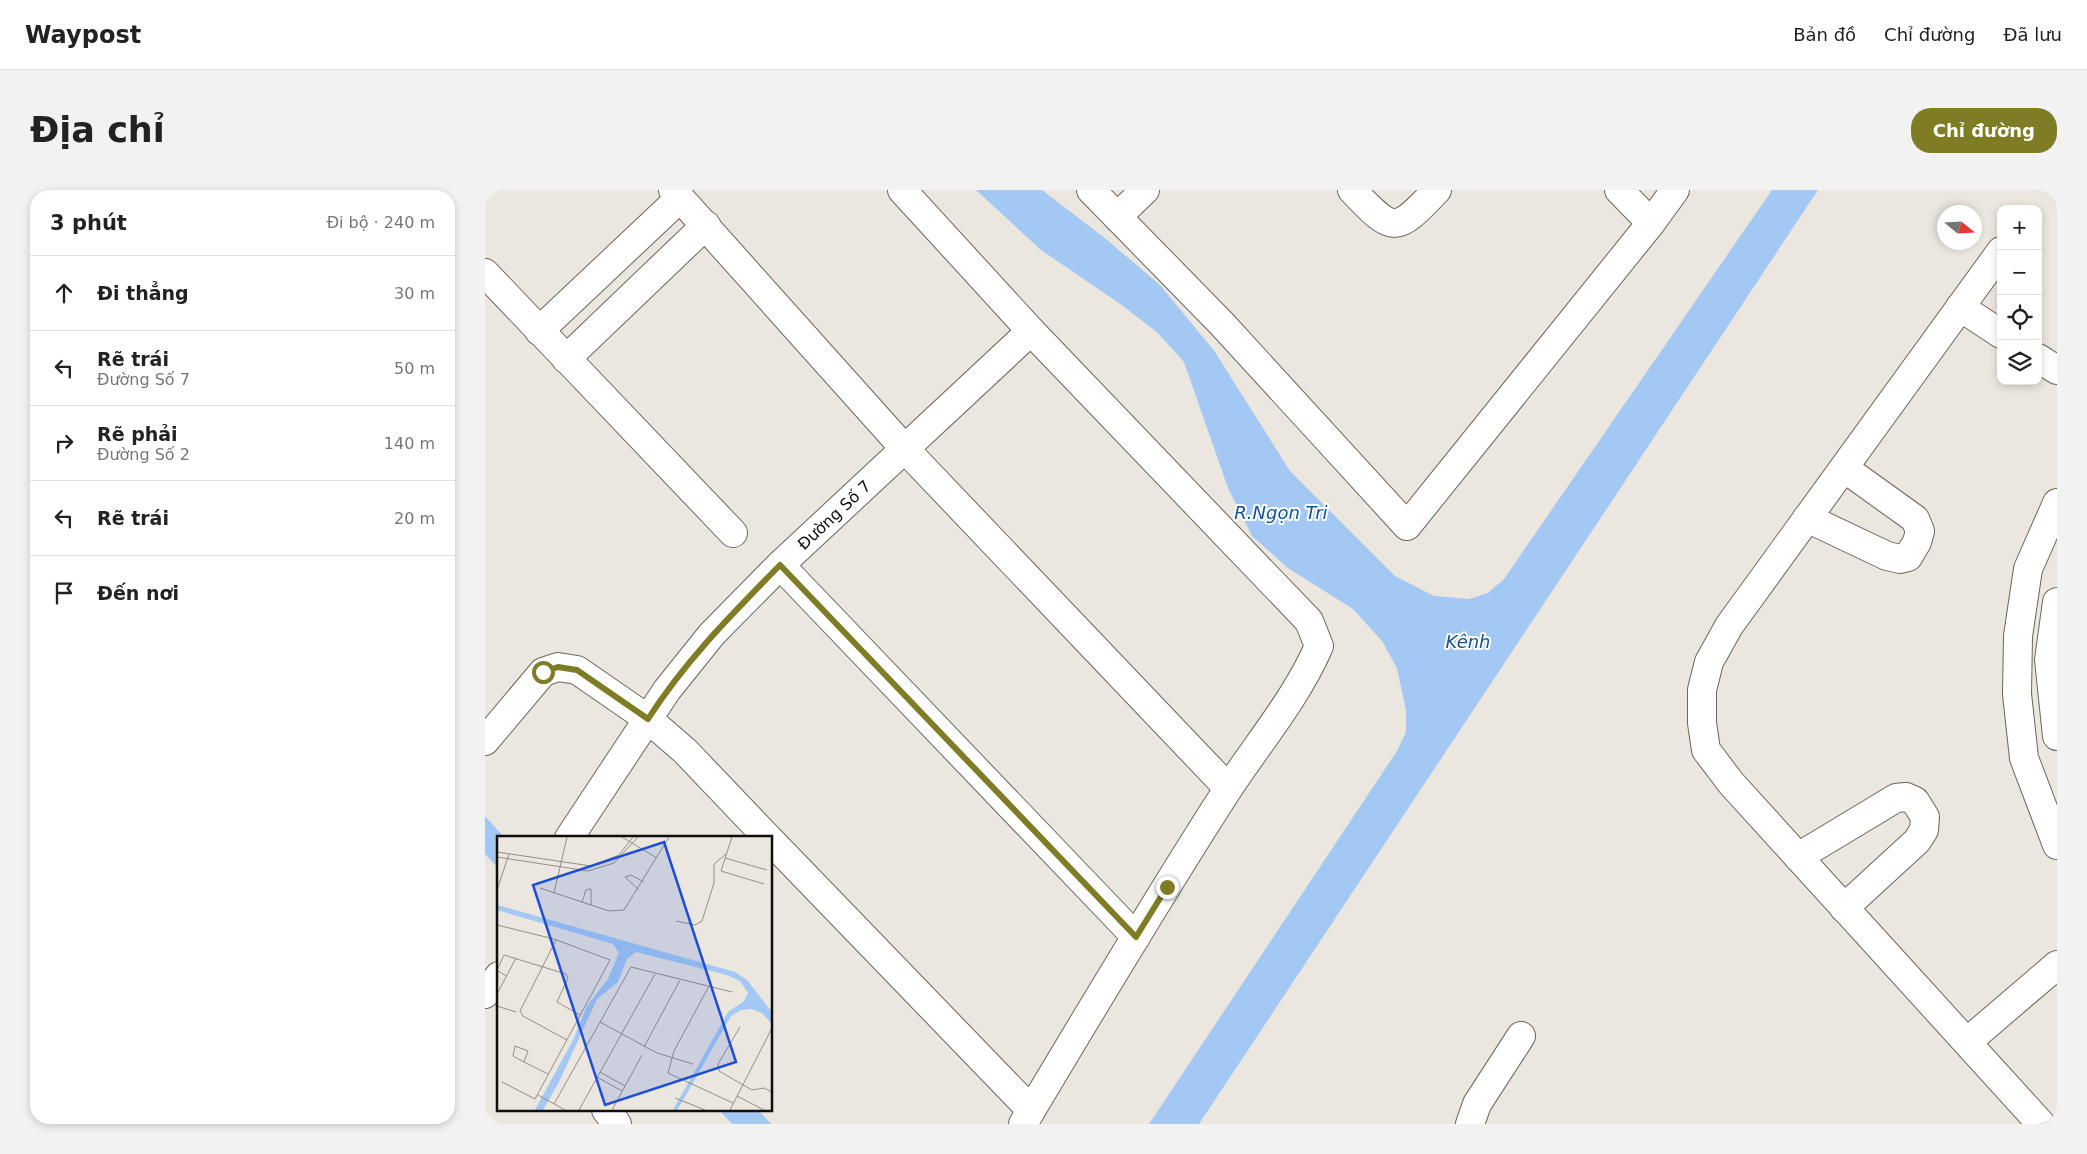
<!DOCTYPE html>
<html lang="vi">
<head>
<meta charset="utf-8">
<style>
	body { margin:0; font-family:"DejaVu Sans",sans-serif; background:#f2f2f2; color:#222 }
	.controls { position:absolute; right:15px; top:15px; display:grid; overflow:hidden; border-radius:10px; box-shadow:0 2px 8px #0003 }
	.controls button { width:45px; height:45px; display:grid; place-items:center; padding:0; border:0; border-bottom:1px solid #e0e0e0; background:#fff; color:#222; font:25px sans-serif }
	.compass { position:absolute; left:1452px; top:15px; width:45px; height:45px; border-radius:50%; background:#fff; box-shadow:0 2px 8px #0003; rotate:108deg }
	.stop { position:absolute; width:15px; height:15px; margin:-11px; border:4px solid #7e7d25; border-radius:50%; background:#fff }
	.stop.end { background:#7e7d25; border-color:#fff; box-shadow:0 1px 5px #0008 }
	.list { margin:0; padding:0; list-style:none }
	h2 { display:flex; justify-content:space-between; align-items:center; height:65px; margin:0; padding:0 20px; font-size:21px }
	h2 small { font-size:16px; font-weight:400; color:#767676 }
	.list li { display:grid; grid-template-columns:32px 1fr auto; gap:15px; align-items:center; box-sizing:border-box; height:75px; padding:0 20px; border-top:1px solid #e0e0e0 }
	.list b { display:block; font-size:19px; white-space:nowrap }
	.list p { margin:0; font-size:16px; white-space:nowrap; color:#767676 }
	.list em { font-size:16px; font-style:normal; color:#767676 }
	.icon { flex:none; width:28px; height:28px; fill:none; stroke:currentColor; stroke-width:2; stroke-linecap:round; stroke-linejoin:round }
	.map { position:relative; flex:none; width:1572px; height:934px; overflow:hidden; border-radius:20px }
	header { display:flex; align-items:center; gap:30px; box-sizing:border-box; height:70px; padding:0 25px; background:#fff; border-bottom:1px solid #e0e0e0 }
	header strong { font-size:24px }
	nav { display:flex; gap:28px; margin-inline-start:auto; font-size:18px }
	.intro { display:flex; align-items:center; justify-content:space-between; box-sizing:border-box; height:120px; padding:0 30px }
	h1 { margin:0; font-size:35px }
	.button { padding:12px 22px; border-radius:20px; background:#7e7d25; color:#fff; font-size:18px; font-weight:700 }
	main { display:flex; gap:30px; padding:0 30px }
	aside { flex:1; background:#fff; border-radius:20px; box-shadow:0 2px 8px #0003 }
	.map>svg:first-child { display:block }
	.water { fill:#a3c8f4 }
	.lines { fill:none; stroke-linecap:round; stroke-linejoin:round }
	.minor-casing { stroke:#6a665e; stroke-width:30 }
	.minor { stroke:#fff; stroke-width:28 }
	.route { stroke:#7e7d25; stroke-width:6 }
	.labels { text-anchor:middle; stroke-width:4; stroke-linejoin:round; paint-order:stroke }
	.street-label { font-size:16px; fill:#100e0c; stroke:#fff }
	.water-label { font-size:18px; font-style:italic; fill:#115192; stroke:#fff }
	.inset-road { fill:none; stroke:#93908a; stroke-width:1 }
	.view { fill:#1d4ed8; fill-opacity:0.15; stroke:#1d4ed8; stroke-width:2.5 }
	.inset-edge { fill:none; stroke:#100e0c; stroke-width:2.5 }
</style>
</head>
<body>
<header>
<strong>Waypost</strong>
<nav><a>Bản đồ</a><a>Chỉ đường</a><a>Đã lưu</a></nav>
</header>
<div class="intro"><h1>Địa chỉ</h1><a class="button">Chỉ đường</a></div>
<main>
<aside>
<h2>3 phút<small>Đi bộ · 240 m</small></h2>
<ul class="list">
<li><svg class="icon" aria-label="ahead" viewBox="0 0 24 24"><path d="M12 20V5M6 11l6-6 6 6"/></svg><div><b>Đi thẳng</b></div><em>30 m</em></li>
<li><svg class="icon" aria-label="left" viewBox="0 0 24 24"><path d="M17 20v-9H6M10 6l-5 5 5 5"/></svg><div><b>Rẽ trái</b><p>Đường Số 7</p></div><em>50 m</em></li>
<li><svg class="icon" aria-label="right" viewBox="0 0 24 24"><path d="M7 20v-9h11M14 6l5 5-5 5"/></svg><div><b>Rẽ phải</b><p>Đường Số 2</p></div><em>140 m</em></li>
<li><svg class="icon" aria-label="left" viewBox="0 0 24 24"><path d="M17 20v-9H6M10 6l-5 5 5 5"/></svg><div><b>Rẽ trái</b></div><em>20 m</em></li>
<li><svg class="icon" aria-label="arrive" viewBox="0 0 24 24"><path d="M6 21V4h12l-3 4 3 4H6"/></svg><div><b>Đến nơi</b></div></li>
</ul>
</aside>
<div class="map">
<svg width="1572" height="934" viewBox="0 0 1572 934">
	<rect width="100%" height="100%" fill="#ebe6de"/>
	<path class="water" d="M 491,0 L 557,0 L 621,49 L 675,95 L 730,162 L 805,281 L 910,386 L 949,406 L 984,409 L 1003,403 L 1019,389 L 1287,0 L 1333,0 L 714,934 L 664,934 L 912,561 L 921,542 L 921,520 L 912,478 L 897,451 L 868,419 L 803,378 L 767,346 L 743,298 L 699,172 L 673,143 L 634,113 L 556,60 Z
		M 0,626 L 20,648 L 14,648 L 14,679 L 0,664 Z
		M 234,920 L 273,920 L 286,934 L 247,934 Z"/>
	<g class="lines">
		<defs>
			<g id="minor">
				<path d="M 188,0 L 419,258 L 743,598"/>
				<path d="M 417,0 L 546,141 L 824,431 L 834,456 C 812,507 774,552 743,599 C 672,709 605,822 538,934"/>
				<path d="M 606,0 L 737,134 L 922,336 L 1166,33 L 1190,0"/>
				<path d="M 867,0 C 909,44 910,44 952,0"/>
				<path d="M 1134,0 L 1166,33"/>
				<path d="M 632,27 L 660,0"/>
				<path d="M 1516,61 L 1244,436 L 1224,472 L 1217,500 L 1217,533 L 1221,560 L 1246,593 L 1556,934"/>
				<path d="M 0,83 L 248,343"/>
				<path d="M 1475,117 L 1516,144"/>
				<path d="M 54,141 L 195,8"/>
				<path d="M 1553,168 L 1572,180"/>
				<path d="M 81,169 L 221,35"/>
				<path d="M 1572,313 L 1543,379 L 1533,446 L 1532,504 L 1539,568 L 1572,655"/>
				<path d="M 1322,328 L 1402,366 L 1415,369 L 1423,367 L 1432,352 L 1435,341 L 1430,329 L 1359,278"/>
				<path d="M 295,375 L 651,747"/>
				<path d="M 1572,412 L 1564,470 L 1572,546"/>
				<path d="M 0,551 L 58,482 L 73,477 L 92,480 L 163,529 L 200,561 L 283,648"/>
				<path id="s1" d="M 84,648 L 182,500 L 227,444 L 295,375 L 546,141"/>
				<path d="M 286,651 L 546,920"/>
				<path d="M 1313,667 L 1411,608 L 1421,607 L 1430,611 L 1440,627 L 1439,640 L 1432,651 L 1359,718"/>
				<path d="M 0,804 L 14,786"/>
				<path d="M 1482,852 L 1572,775"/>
				<path d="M 121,920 L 132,934"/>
				<path d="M 985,934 L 992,914 L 1036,846"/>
			</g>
		</defs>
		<use href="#minor" class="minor-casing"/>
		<use href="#minor" class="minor"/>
	</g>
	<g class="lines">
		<path class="route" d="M 58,482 L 73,477 L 92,480 L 163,529 C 200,471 247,424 295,375 L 651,747 L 682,697"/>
	</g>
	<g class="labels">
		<g class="street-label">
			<text dy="6" stroke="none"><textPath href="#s1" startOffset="420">Đường Số 7</textPath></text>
		</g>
		<g class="water-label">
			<text x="796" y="329">R.Ngọn Tri</text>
			<text x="983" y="458">Kênh</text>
		</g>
	</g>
	<g transform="translate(12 646)">
		<rect width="275" height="275" fill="#ebe6de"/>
		<path d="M 0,69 L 238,136 L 250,144 L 275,176 L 275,188 L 265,177 L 255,173 L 244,174 L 234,180 L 185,266 L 180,274 L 176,274 L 231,176 L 247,165 L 251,157 L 243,145 L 230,139 L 139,116 L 130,123 L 121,146 L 100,163 L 62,246 L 46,274 L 38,274 L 76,204 L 90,170 L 111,143 L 122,117 L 116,108 L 0,74 Z" fill="#a3c8f4"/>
		<path class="inset-road" d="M 125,1 L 160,22M 235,1 L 224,35 L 267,48M 0,16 L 94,30 L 122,19 L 136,1M 0,21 L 91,35 L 117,27 L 141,1M 228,22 L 270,34M 43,52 L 112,75 L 127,74 L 172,1M 0,54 L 12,18M 142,54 L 128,41 L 134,39 L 147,46M 57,57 L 70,1M 85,66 L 89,54 L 94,53 L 94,69M 179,85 L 198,89 L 205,85 L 217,47 L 217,28 L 229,18M 0,89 L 57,103 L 113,124 L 38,263 L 5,246M 59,104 L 23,175 L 26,180 L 70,204M 9,140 L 0,134 L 7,119 L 69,138 L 71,142 L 60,166 L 83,179M 212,150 L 177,215 L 171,237 L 236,267M 0,158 L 19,122M 0,170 L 19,176M 103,186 L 160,217 L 196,228M 243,191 L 221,228 L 222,235 L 255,254 L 267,252 L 275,256M 147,211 L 183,144M 27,226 L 31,215 L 18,210 L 16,220 L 27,226 L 51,238M 103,236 L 128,250M 100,241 L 125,255M 41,259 L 68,274M 240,260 L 267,274M 178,262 L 208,274M 57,268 L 134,131 L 235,156M 82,274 L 158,138M 115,274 L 145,219M 233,274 L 275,192"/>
		<path class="view" d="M 167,6 L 239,226 L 108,269 L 36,49 Z"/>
		<rect width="275" height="275" class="inset-edge"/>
	</g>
</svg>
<div class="controls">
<button>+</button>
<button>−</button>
<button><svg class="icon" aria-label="locate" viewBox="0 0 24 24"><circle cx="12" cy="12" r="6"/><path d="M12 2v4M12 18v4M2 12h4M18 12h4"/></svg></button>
<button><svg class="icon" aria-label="layers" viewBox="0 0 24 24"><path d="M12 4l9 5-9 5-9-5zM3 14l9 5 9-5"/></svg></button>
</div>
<svg class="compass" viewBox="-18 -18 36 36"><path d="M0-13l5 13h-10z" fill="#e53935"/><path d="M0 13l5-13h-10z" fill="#767676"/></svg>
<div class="stop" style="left:58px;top:482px"></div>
<div class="stop end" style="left:682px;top:697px"></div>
</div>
</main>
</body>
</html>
